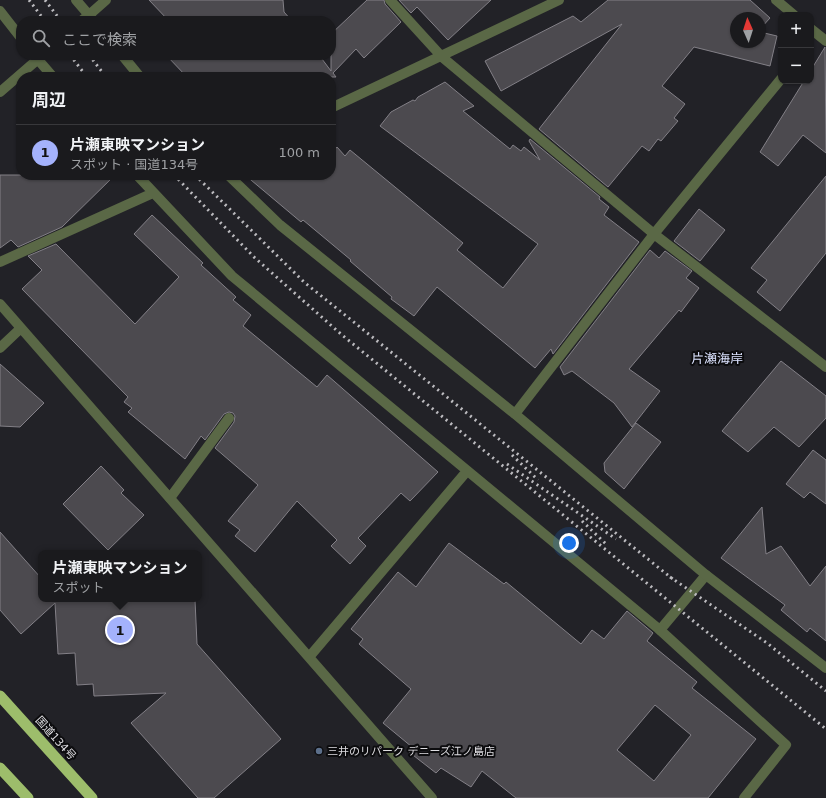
<!DOCTYPE html>
<html lang="ja">
<head>
<meta charset="utf-8">
<style>
	body { margin:0; font-family:"DejaVu Sans","Noto Sans JP",sans-serif; background:#27272a; color:#f1f3f6 }
	.controls { position:absolute; right:12px; top:12px; display:grid; overflow:hidden; border-radius:8px; box-shadow:0 1px 3px #0004 }
	.controls button { width:36px; height:36px; display:grid; place-items:center; padding:0; border:0; border-bottom:1px solid #38383b; background:#1a1a1d; color:#f1f3f6; font:20px sans-serif }
	.compass { position:absolute; left:730px; top:12px; width:36px; height:36px; border-radius:50%; background:#1a1a1d; box-shadow:0 1px 3px #0004; rotate:357deg }
	.you { position:absolute; left:569px; top:543px; width:14px; height:14px; margin:-10px; border:3px solid #fff; border-radius:50%; background:#1a73e8; box-shadow:0 0 0 6px #1a73e833 }
	.badge { display:grid; place-items:center; width:26px; height:26px; border-radius:50%; background:#a4b2fc; color:#111; font-size:13px; font-weight:700 }
	.pin { position:absolute; translate:-50% -50%; border:2px solid #fff; box-shadow:0 1px 4px #0006 }
	.popup { position:absolute; left:38px; top:550px; width:164px; height:52px; box-sizing:border-box; display:grid; place-content:center; border-radius:8px; background:#1a1a1d; filter:drop-shadow(0 1px 3px #0005); font-size:13px; white-space:nowrap; color:#9fa1a4 }
	.popup b { font-size:15px; color:#f1f3f6 }
	.popup::after { content:''; position:absolute; left:50%; top:100%; margin-left:-8px; border:8px solid transparent; border-top-color:#1a1a1d }
	.list { margin:0; padding:0; list-style:none }
	h2 { display:flex; justify-content:space-between; align-items:center; height:52px; margin:0; padding:0 16px; font-size:17px }
	h2 small { font-size:13px; font-weight:400; color:#9fa1a4 }
	.list li { display:grid; grid-template-columns:26px 1fr auto; gap:12px; align-items:center; box-sizing:border-box; height:56px; padding:0 16px; border-top:1px solid #38383b }
	.list b { display:block; font-size:15px; white-space:nowrap }
	.list p { margin:0; font-size:13px; white-space:nowrap; color:#9fa1a4 }
	.list em { font-size:13px; font-style:normal; color:#9fa1a4 }
	.icon { flex:none; width:22px; height:22px; fill:none; stroke:currentColor; stroke-width:2; stroke-linecap:round; stroke-linejoin:round }
	.map { position:relative; flex:none; width:826px; height:798px; overflow:hidden }
	.search { position:absolute; background:#1a1a1d; box-shadow:0 1px 3px #0004; left:16px; top:16px; width:320px; height:44px; display:flex; align-items:center; gap:10px; box-sizing:border-box; padding:0 14px; border-radius:16px; color:#9fa1a4; font-size:15px }
	.panel { position:absolute; background:#1a1a1d; box-shadow:0 1px 3px #0004; left:16px; top:72px; width:320px; height:108px; border-radius:16px }
	.map>svg:first-child { display:block }
	.building { fill:#4c4a4f; stroke:#838087; fill-rule:evenodd }
	.lines { fill:none; stroke-linecap:round; stroke-linejoin:round }
	.service { stroke:#5a6846; stroke-width:10 }
	.pedestrian { stroke:#5a6846; stroke-width:10 }
	.minor { stroke:#5a6846; stroke-width:10 }
	.trunk { stroke:#9dbd6b; stroke-width:11 }
	.rail { stroke:#bcbbbf; stroke-width:3; stroke-dasharray:2 4; stroke-linecap:butt }
	.service-dot { fill:#5c6f8a; stroke:#0c0c0e; stroke-width:1.5 }
	.labels { text-anchor:middle; stroke-width:4; stroke-linejoin:round; paint-order:stroke }
	.street-label { font-size:11px; fill:#dedde1; stroke:#0c0c0e }
	.poi-label { font-size:11px; fill:#dedde1; stroke:#0c0c0e; text-anchor:start }
	.quarter-label { font-size:13px; fill:#dbe2fe; stroke:#0c0c0e }
</style>
</head>
<body>
<div class="map">
<svg width="826" height="798" viewBox="0 0 826 798">
	<rect width="100%" height="100%" fill="#222227"/>
	<path class="building" d="M 149,0 L 283,0 L 284,12 L 292,21 L 169,21 Z
		M 367,0 L 384,0 L 385,4 L 401,22 L 364,58 L 356,49 L 333,73 L 336,77 L 187,77 L 166,55 L 319,55 L 331,71 L 331,34 Z
		M 399,0 L 491,0 L 448,40 L 417,7 L 411,13 Z
		M 608,0 L 750,0 L 770,18 L 760,29 L 760,18 L 736,18 L 736,42 L 760,42 L 760,32 L 777,36 L 770,66 L 694,47 L 662,86 L 685,104 L 674,118 L 678,121 L 661,141 L 658,139 L 649,151 L 642,146 L 608,187 L 539,129 L 622,24 L 501,91 L 485,61 L 573,16 L 581,22 Z
		M 825,47 L 826,153 L 803,135 L 778,166 L 760,152 L 804,81 L 811,81 L 811,70 Z
		M 445,82 L 474,106 L 463,111 L 510,149 L 513,145 L 521,151 L 524,147 L 540,160 L 529,141 L 530,139 L 600,197 L 599,199 L 609,207 L 604,215 L 639,242 L 553,354 L 551,349 L 535,368 L 437,287 L 414,316 L 391,299 L 392,297 L 350,261 L 351,260 L 303,220 L 301,222 L 245,175 L 331,175 L 331,154 L 337,147 L 345,156 L 350,150 L 463,243 L 457,250 L 503,288 L 538,244 L 380,126 L 391,112 L 413,100 L 415,101 L 418,97 Z
		M 0,175 L 115,175 L 62,227 L 18,247 L 11,240 L 0,248 Z
		M 826,176 L 826,253 L 780,311 L 757,292 L 767,280 L 751,268 Z
		M 699,209 L 725,230 L 700,261 L 674,241 Z
		M 152,215 L 203,263 L 201,265 L 236,297 L 233,300 L 251,315 L 243,326 L 317,387 L 327,375 L 438,472 L 410,501 L 401,493 L 358,538 L 366,546 L 350,564 L 331,546 L 337,540 L 297,501 L 255,552 L 235,536 L 240,530 L 228,521 L 258,485 L 215,448 L 234,422 L 235,416 L 233,413 L 229,412 L 224,414 L 205,440 L 201,436 L 185,459 L 128,412 L 132,408 L 124,402 L 128,397 L 22,289 L 42,270 L 28,256 L 56,244 L 135,324 L 179,277 L 134,234 Z
		M 650,250 L 659,258 L 665,251 L 692,271 L 686,278 L 699,288 L 681,312 L 679,310 L 629,369 L 660,391 L 632,427 L 614,403 L 572,371 L 564,375 L 560,367 Z
		M 781,361 L 826,396 L 826,418 L 799,447 L 774,427 L 748,452 L 722,431 Z
		M 0,364 L 44,403 L 20,427 L 0,426 Z
		M 636,423 L 661,442 L 624,489 L 605,472 L 604,463 Z
		M 813,450 L 826,460 L 826,504 L 810,492 L 804,498 L 786,484 Z
		M 101,466 L 124,490 L 121,493 L 144,515 L 108,550 L 63,504 Z
		M 762,507 L 766,554 L 781,546 L 810,586 L 826,566 L 826,641 L 810,628 L 807,632 L 781,610 L 785,605 L 721,558 Z
		M 0,532 L 41,578 L 41,599 L 195,600 L 197,644 L 281,739 L 214,798 L 198,798 L 131,723 L 166,693 L 94,696 L 93,684 L 77,685 L 75,653 L 58,654 L 55,603 L 21,634 L 0,610 Z
		M 449,543 L 504,584 L 506,582 L 581,644 L 592,630 L 604,639 L 627,611 L 653,633 L 647,641 L 697,682 L 692,688 L 756,739 L 708,798 L 516,798 L 482,771 L 471,787 L 441,768 L 436,773 L 409,752 L 412,747 L 383,723 L 411,689 L 359,644 L 363,639 L 351,629 L 398,572 L 416,587 ZM 655,705 L 691,735 L 654,781 L 617,750 Z"/>
	<g class="lines">
		<path class="service" d="M 170,498 L 229,418"/>
		<path class="pedestrian" d="M 81,21 L 89,15
			M 660,630 L 706,575"/>
		<path class="minor" d="M 76,0 L 94,21
			M 390,0 L 442,57 L 654,234 L 826,367
			M 776,0 L 794,15
			M 0,11 L 21,38
			M 89,15 L 106,0
			M 811,29 L 826,41
			M 34,55 L 53,77
			M 122,55 L 140,77
			M 0,92 L 37,60
			M 331,108 L 559,0
			M 137,175 L 232,276 L 660,630 L 786,745 L 744,798
			M 228,175 L 280,225 L 515,414 L 706,575 L 826,668
			M 0,262 L 153,193
			M 0,304 L 432,798
			M 0,348 L 21,328
			M 515,414 L 654,234 L 781,79
			M 310,656 L 467,471"/>
		<path class="trunk" d="M 0,696 L 92,798
			M 0,768 L 28,798"/>
		<path class="rail" d="M 29,0 L 45,21
			M 45,0 L 61,21
			M 70,55 L 87,77
			M 89,55 L 106,77
			M 174,175 L 255,258 L 342,335 L 826,729
			M 195,175 L 304,282 L 674,580
			M 512,455 L 538,480
			M 507,464 L 616,539
			M 582,521 L 606,544
			M 670,577 L 767,643 L 826,691"/>
	</g>
	<circle class="service-dot" cx="319" cy="751" r="4"/>
	<g class="labels">
		<g class="street-label">
			<text transform="translate(56 738) rotate(48)" y="4">国道134号</text>
		</g>
		<g class="poi-label">
			<text x="327" y="755">三井のリパーク デニーズ江ノ島店</text>
		</g>
		<g class="quarter-label">
			<text x="717" y="363">片瀬海岸</text>
		</g>
	</g>
</svg>
<div class="controls">
<button>+</button>
<button>−</button>
</div>
<svg class="compass" viewBox="-18 -18 36 36"><path d="M0-13l5 13h-10z" fill="#e53935"/><path d="M0 13l5-13h-10z" fill="#9fa1a4"/></svg>
<div class="you"></div>
<div class="pin badge" style="left:120px;top:630px">1</div>
<div class="popup"><b>片瀬東映マンション</b>スポット</div>
<div class="search"><svg class="icon" aria-label="search" viewBox="0 0 24 24"><circle cx="10" cy="10" r="6"/><path d="M15 15l6 6"/></svg>ここで検索</div>
<section class="panel">
<h2>周辺<small></small></h2>
<ul class="list">
<li><span class="badge">1</span><div><b>片瀬東映マンション</b><p>スポット · 国道134号</p></div><em>100 m</em></li>
</ul>
</section>
</div>
</body>
</html>
